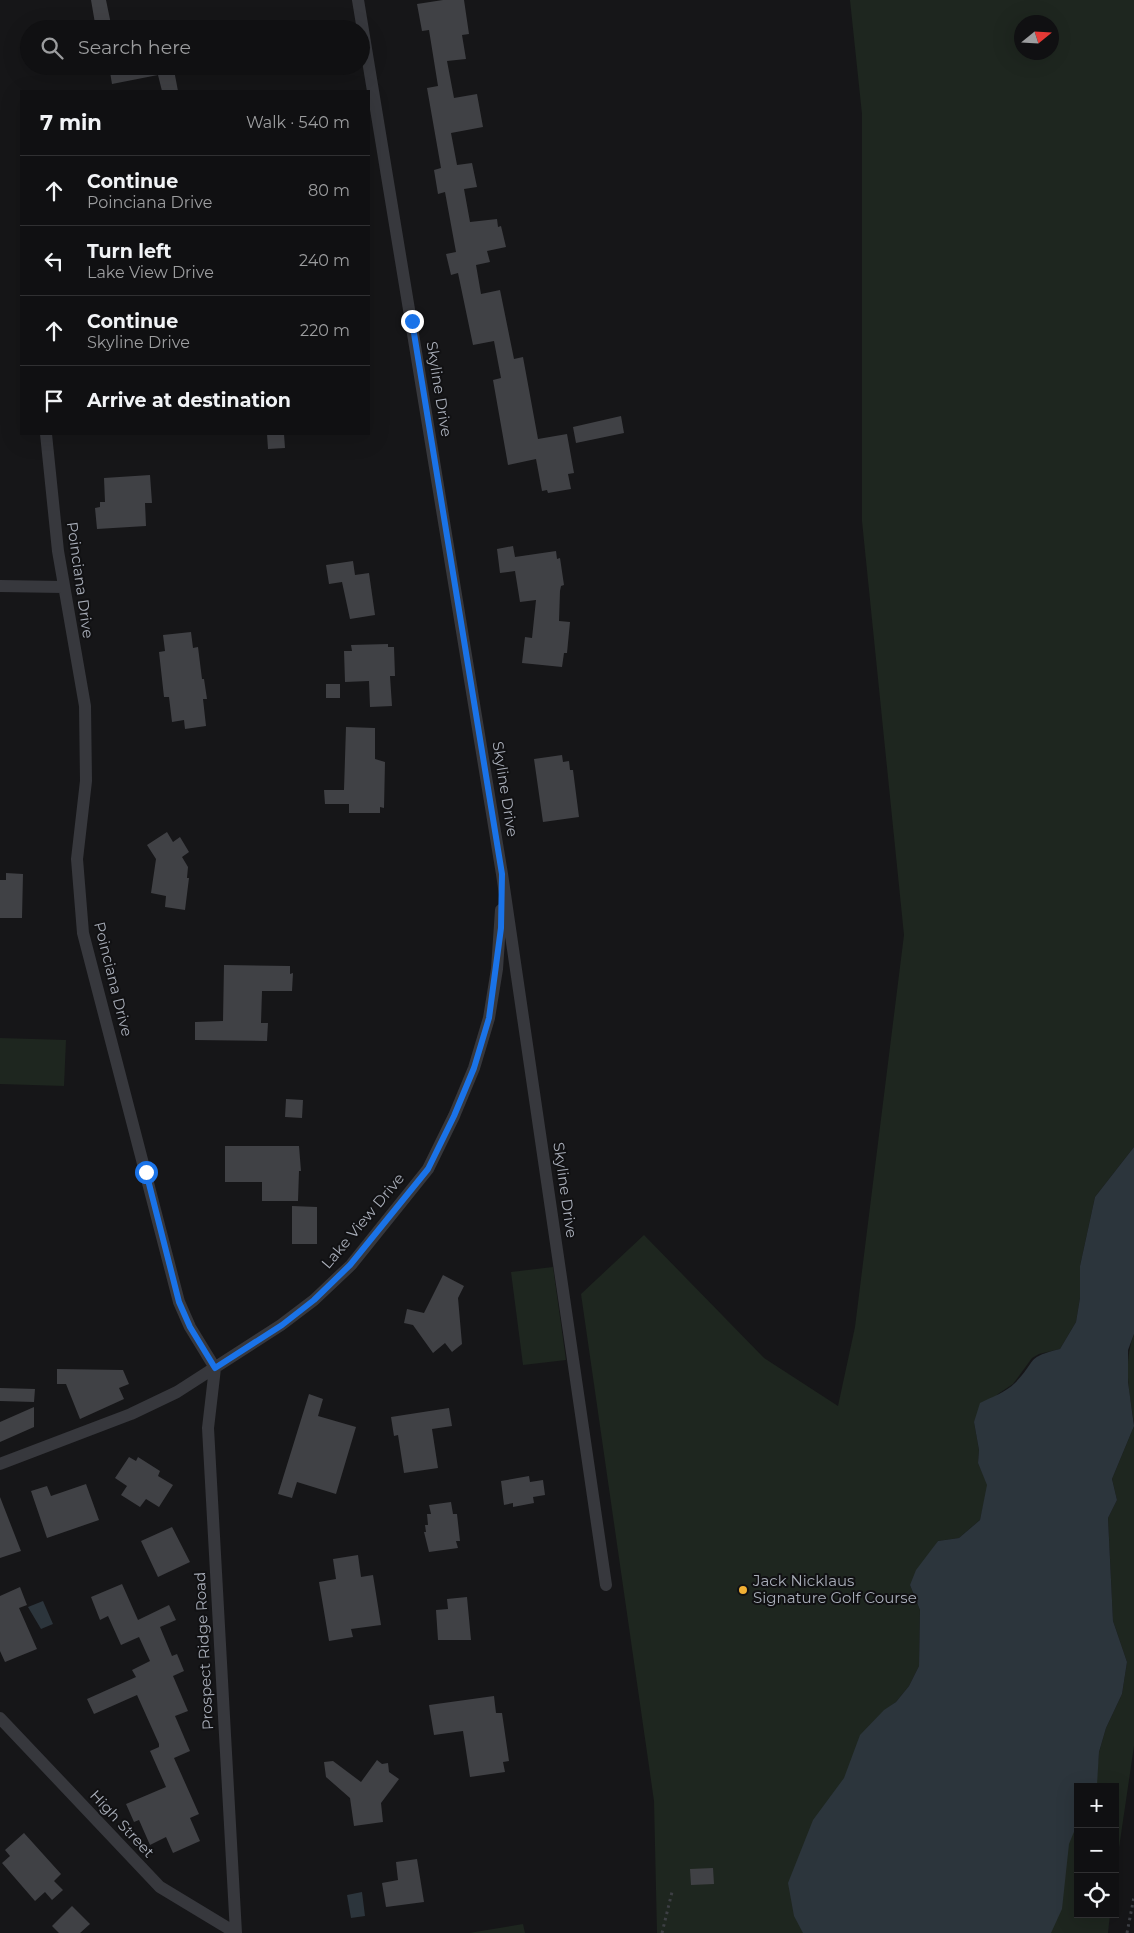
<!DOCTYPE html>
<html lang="en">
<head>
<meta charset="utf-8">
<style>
	body { margin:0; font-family:Montserrat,sans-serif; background:#19191b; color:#f1f3f6 }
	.controls { position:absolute; right:15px; bottom:15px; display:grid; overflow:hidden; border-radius:0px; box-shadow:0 5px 20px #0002 }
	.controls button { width:45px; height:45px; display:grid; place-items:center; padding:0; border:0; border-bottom:1px solid #303032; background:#101012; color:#f1f3f6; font:25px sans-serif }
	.compass { position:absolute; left:1014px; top:15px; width:45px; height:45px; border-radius:50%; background:#101012; box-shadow:0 5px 20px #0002; rotate:72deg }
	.stop { position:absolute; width:15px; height:15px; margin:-11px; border:4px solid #1a73e8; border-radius:50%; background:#fff }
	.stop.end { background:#1a73e8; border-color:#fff; box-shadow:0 1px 5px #0008 }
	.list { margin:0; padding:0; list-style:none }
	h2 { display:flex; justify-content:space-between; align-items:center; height:65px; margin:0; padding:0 20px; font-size:21px }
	h2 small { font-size:16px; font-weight:400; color:#9c9d9f }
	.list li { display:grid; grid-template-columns:32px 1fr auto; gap:15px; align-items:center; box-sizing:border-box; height:70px; padding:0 20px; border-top:1px solid #303032 }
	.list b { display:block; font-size:19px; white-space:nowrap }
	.list p { margin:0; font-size:16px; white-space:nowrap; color:#9c9d9f }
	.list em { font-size:16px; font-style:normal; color:#9c9d9f }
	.icon { flex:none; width:28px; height:28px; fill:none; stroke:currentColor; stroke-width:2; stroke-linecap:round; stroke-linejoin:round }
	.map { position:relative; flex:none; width:1134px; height:1933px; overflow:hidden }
	.search { position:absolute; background:#101012; box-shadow:0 5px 20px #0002; left:20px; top:20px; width:350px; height:55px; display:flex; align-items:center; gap:12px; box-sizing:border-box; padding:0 18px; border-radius:28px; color:#9c9d9f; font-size:19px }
	.panel { position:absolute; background:#101012; box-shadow:0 5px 20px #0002; left:20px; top:90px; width:350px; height:345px; border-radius:0px }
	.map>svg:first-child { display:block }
	.green { fill:#1e261f; fill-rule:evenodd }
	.water { fill:#2c353c }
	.building { fill:#404145 }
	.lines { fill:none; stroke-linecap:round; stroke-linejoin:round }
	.path { stroke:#3d3f44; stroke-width:3; stroke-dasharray:2.5 4; stroke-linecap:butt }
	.street { stroke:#37383d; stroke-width:12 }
	.route { stroke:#1a73e8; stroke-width:6 }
	.poi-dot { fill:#f2b134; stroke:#111113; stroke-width:2 }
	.labels { text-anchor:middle; stroke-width:4; stroke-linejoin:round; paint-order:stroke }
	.street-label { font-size:15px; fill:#a8adb8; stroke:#111113 }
	.poi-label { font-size:15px; fill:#a8adb8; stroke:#111113; text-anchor:start }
</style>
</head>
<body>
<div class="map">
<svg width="1134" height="1933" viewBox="0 0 1134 1933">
	<rect width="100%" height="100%" fill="#161618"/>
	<path class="green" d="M 850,0 L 1134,0 L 1134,1147 L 1095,1197 L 1080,1266 L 1080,1298 L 1076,1322 L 1060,1349 L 1039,1354 L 1032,1358 L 1013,1384 L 998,1394 L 974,1422 L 979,1450 L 978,1463 L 988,1485 L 980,1520 L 959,1538 L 938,1541 L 910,1585 L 920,1610 L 919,1666 L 909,1686 L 896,1702 L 882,1713 L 1078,1787 L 1078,1914 L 1110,1914 L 1108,1933 L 657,1933 L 654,1801 L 581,1294 L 644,1235 L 764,1358 L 838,1406 L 855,1327 L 904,935 L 862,521 L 862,114 ZM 1022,22 L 1052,22 L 1052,52 L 1022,52 Z
		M 0,1038 L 66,1040 L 64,1086 L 0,1084 Z
		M 553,1267 L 566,1360 L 523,1365 L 511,1272 Z
		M 1134,1334 L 1134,1422 C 1129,1392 1123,1363 1134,1334 Z
		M 1134,1426 L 1134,1746 L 1115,1875 L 1115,1787 L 1096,1787 L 1099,1752 L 1106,1728 L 1122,1694 L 1127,1662 L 1113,1621 L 1108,1518 L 1117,1500 L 1112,1479 Z
		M 523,1924 L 525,1933 L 468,1933 L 469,1933 Z"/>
	<path class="water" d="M 1134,1147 L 1134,1334 L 1128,1350 L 1128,1382 L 1134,1426 L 1112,1479 L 1117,1500 L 1108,1518 L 1113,1621 L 1127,1662 L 1122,1694 L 1106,1728 L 1099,1752 L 1097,1785 L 1078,1787 L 1078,1822 L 1069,1844 L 1062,1909 L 1051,1933 L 803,1933 L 794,1916 L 788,1883 L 813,1820 L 844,1778 L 860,1735 L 884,1710 L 896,1702 L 909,1686 L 919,1666 L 920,1610 L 910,1585 L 916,1570 L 938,1541 L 959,1538 L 980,1520 L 987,1485 L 978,1463 L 979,1450 L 974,1422 L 980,1403 C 992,1397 1006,1392 1015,1383 C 1038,1360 1024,1358 1060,1349 L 1076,1322 L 1080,1298 L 1080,1266 L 1095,1197 Z
		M 43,1601 L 53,1624 L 41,1629 L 28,1607 Z
		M 362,1892 L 365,1916 L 351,1918 L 347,1895 Z"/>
	<path class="building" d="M 91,0 L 106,0 L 112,29 L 96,29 Z
		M 443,0 L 464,0 L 469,34 L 462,35 L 466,59 L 447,61 L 454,98 L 477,94 L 483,127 L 451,133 L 457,165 L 472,163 L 477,187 L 464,189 L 470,222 L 497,219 L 498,227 L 501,226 L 506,247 L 487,251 L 490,262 L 476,265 L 481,294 L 500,290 L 514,359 L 523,357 L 538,439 L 567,434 L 574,473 L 568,474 L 571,489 L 548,493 L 547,490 L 542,491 L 536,459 L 508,465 L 493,380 L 501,378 L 494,341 L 473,345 L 458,273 L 451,275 L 446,254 L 456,252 L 445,192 L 438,194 L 434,170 L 441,168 L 427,88 L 438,86 L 429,30 L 422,31 L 417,4 Z
		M 109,66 L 168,66 L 169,71 L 174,70 L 178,91 L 162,91 L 158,75 L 112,84 Z
		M 621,416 L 624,433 L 576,443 L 573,427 Z
		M 267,434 L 284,434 L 285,448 L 268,449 Z
		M 150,475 L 152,503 L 145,503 L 146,526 L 97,529 L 95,508 L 100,507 L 100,502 L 105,502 L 104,478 Z
		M 513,546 L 515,557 L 556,551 L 557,559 L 560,558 L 564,585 L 561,586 L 560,591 L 559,621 L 570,622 L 567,653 L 564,653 L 562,667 L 522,663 L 525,637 L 532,638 L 536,600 L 520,602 L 515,571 L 500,573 L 497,549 Z
		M 353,561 L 355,575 L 369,573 L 375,615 L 350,619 L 342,582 L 329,584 L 326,565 Z
		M 191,632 L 193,648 L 198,647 L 202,679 L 204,679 L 207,699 L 203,699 L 206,726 L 185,729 L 184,720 L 172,722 L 169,697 L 164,697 L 159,652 L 165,651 L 163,635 Z
		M 388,644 L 388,647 L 394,647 L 395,676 L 390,676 L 392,706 L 370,707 L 369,681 L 345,682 L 344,651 L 352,651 L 351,645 Z
		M 326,684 L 340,684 L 340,698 L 326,698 Z
		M 346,727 L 375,728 L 375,759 L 385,762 L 384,808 L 380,807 L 380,813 L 349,813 L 349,804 L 325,804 L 324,790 L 344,790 Z
		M 562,755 L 563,762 L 569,761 L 570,770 L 573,770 L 579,817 L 543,822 L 534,759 Z
		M 167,832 L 173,842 L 180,837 L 189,852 L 182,857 L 188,867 L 187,878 L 189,878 L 185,910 L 165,907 L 166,896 L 151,893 L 156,859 L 147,845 Z
		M 6,873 L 23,874 L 22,918 L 0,918 L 0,880 L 6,880 Z
		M 224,965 L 290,966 L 290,974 L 293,973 L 292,991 L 262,991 L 261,1023 L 268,1023 L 267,1041 L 195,1040 L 195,1022 L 223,1021 Z
		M 286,1099 L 303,1100 L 302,1118 L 285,1117 Z
		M 225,1146 L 299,1146 L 301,1171 L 299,1171 L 298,1201 L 262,1201 L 262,1182 L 225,1182 Z
		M 292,1206 L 317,1207 L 317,1244 L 292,1244 Z
		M 443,1275 L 464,1286 L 458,1298 L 462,1344 L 452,1352 L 445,1343 L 433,1353 L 413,1325 L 404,1323 L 407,1309 L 424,1313 Z
		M 57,1369 L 123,1370 L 129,1384 L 119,1388 L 124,1399 L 80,1419 L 66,1384 L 57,1384 Z
		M 0,1388 L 35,1389 L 34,1402 L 0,1401 Z
		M 309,1394 L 323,1399 L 318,1416 L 356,1427 L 336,1494 L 297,1482 L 292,1498 L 278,1494 Z
		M 34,1407 L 34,1427 L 0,1442 L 0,1422 Z
		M 449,1408 L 452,1426 L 432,1429 L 438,1468 L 404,1473 L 398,1435 L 394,1436 L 391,1417 Z
		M 129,1457 L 136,1461 L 138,1457 L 160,1471 L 158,1476 L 173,1485 L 159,1507 L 146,1499 L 140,1507 L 121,1495 L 127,1486 L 115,1478 Z
		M 529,1476 L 530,1482 L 543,1480 L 545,1495 L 533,1497 L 534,1503 L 513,1507 L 513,1503 L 504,1505 L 501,1481 Z
		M 86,1484 L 99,1520 L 47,1538 L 31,1491 L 47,1486 L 51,1496 Z
		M 0,1497 L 21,1551 L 0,1558 Z
		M 451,1502 L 453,1514 L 457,1514 L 460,1541 L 456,1541 L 458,1548 L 429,1552 L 424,1532 L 426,1532 L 425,1525 L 428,1525 L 427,1514 L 431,1514 L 429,1505 Z
		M 172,1527 L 190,1562 L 158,1577 L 141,1541 Z
		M 358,1555 L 361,1577 L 373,1575 L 381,1625 L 351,1629 L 353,1637 L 329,1641 L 319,1582 L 336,1579 L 333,1559 Z
		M 122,1584 L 138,1620 L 169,1605 L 176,1620 L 160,1627 L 172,1656 L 177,1654 L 184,1671 L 173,1676 L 188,1711 L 175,1716 L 190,1751 L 174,1758 L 199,1814 L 190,1818 L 200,1841 L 173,1853 L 166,1837 L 150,1845 L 139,1820 L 134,1822 L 126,1804 L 166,1787 L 150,1751 L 159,1747 L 159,1744 L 137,1695 L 94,1714 L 87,1699 L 136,1677 L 132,1670 L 150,1661 L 139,1637 L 121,1645 L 108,1616 L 100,1620 L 91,1597 Z
		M 20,1587 L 27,1605 L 19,1608 L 37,1649 L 5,1662 L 0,1651 L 0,1596 Z
		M 467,1597 L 471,1640 L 438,1640 L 436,1610 L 448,1609 L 447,1599 Z
		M 494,1696 L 496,1713 L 502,1713 L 509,1761 L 503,1762 L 505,1772 L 470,1777 L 463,1731 L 434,1735 L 429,1705 Z
		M 377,1760 L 382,1764 L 388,1763 L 389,1772 L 399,1779 L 381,1803 L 383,1822 L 354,1826 L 350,1798 L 326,1777 L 324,1762 L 333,1761 L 361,1782 Z
		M 24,1833 L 61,1874 L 54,1881 L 63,1890 L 52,1900 L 45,1892 L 35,1901 L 2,1863 L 10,1856 L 5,1850 Z
		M 417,1859 L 424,1902 L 386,1907 L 382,1883 L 398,1880 L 396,1862 Z
		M 713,1868 L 714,1884 L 691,1885 L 690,1869 Z
		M 72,1906 L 90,1924 L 80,1933 L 59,1933 L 52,1926 Z"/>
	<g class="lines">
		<path class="path" d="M 662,1933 L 672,1892
			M 1127,1933 L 1134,1897"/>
		<path class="street" d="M 358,0 L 502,874 L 606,1585
			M 46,434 L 58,551 L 85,706 L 86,781 L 77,859 L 83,933 L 179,1302 L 190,1327 L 215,1368
			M 0,586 L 63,587
			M 215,1368 L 208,1428 L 236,1933
			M 0,1464 L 131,1414 L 177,1392 L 281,1325 L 314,1300 L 351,1265 L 428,1169 L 454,1116 L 474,1068 L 489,1018 L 497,969 L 501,910
			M 0,1718 L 160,1887 L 236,1933"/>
	</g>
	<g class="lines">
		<path class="route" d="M 146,1172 L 179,1302 L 190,1327 L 215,1368 L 282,1325 L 314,1300 L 350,1265 L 428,1169 L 454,1116 L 474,1068 L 489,1018 L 501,928 L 502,874 L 412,321"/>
	</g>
	<circle class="poi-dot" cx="743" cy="1590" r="5"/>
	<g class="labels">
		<g class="street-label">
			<text transform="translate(439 389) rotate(81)" y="5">Skyline Drive</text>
			<text transform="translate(80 580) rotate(82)" y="5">Poinciana Drive</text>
			<text transform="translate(505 789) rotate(81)" y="5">Skyline Drive</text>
			<text transform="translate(113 979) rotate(76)" y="5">Poinciana Drive</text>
			<text transform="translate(565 1190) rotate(82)" y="5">Skyline Drive</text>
			<text transform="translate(363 1221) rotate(-50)" y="5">Lake View Drive</text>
			<text transform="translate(204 1651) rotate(-93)" y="5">Prospect Ridge Road</text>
			<text transform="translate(122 1824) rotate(47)" y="5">High Street</text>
		</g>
		<g class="poi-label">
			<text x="753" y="1586">Jack Nicklaus<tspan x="753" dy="17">Signature Golf Course</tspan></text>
		</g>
	</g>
</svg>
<div class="controls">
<button>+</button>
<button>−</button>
<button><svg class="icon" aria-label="locate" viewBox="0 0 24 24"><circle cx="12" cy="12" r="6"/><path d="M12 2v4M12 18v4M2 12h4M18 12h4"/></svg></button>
</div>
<svg class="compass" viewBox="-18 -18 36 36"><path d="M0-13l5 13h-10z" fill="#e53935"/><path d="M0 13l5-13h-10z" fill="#9c9d9f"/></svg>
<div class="stop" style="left:146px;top:1172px"></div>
<div class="stop end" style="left:412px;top:321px"></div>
<div class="search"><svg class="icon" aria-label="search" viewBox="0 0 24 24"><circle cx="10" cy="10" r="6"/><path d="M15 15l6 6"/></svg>Search here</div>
<section class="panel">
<h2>7 min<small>Walk · 540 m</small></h2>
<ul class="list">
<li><svg class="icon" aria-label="ahead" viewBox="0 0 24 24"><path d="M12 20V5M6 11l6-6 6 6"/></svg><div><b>Continue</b><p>Poinciana Drive</p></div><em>80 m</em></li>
<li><svg class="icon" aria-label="left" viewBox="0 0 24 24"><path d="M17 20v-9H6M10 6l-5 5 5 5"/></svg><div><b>Turn left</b><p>Lake View Drive</p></div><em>240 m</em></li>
<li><svg class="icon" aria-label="ahead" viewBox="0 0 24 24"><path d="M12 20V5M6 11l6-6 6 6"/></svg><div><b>Continue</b><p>Skyline Drive</p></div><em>220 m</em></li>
<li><svg class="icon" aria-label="arrive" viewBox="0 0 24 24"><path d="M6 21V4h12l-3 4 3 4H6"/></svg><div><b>Arrive at destination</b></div></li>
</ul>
</section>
</div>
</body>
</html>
